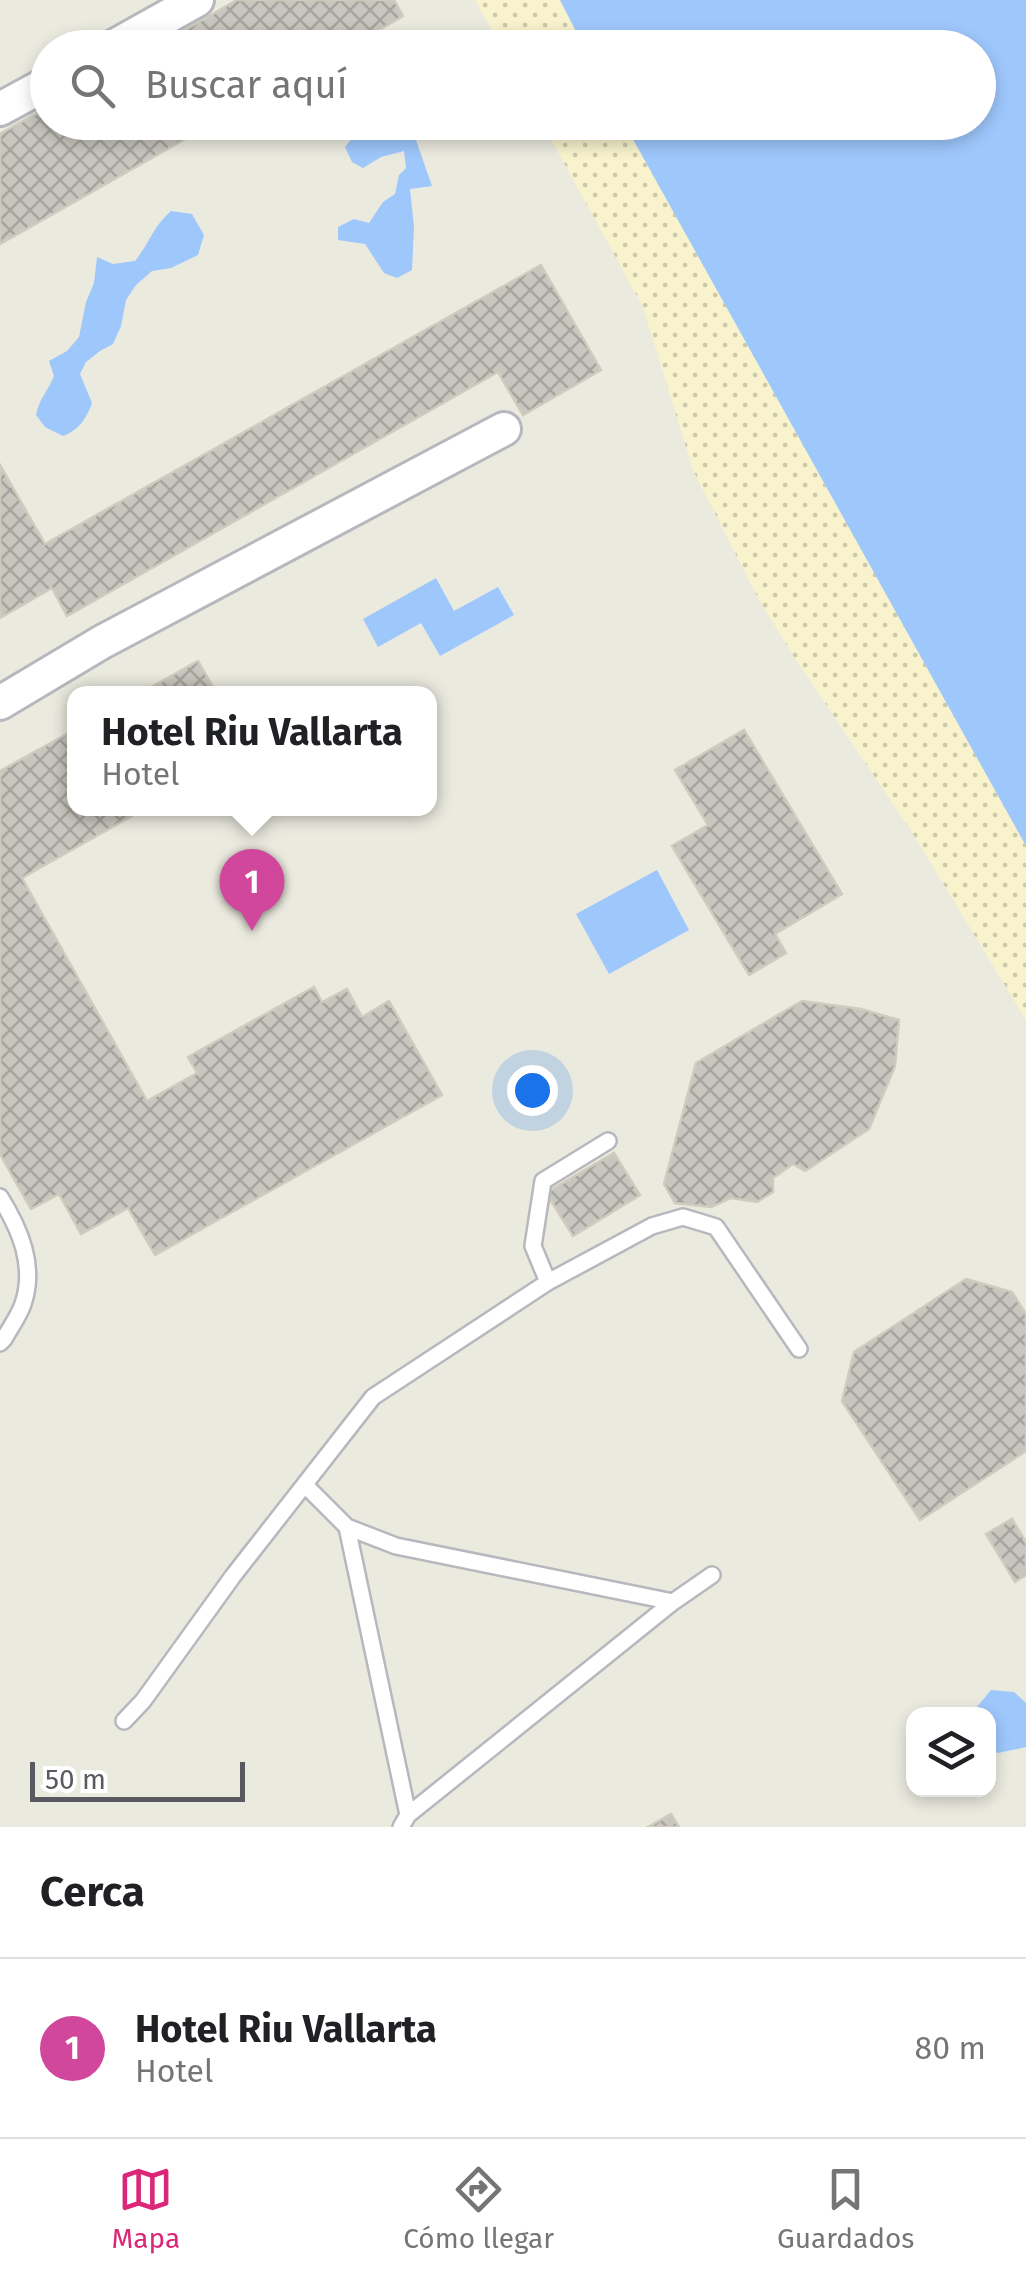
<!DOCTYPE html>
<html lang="es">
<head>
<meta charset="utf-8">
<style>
	body { margin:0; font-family:"Fira Sans",sans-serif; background:#f2f2f2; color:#202124 }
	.controls { position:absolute; right:30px; bottom:30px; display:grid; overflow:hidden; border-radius:20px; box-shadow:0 5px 15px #0003 }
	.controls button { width:90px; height:90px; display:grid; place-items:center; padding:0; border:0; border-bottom:2px solid #e0e0e0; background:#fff; color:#202124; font:50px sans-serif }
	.scale { position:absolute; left:30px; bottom:25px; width:215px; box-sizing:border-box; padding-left:10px; border:5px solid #585a60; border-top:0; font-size:28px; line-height:35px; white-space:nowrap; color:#585a60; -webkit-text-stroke:8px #fff; paint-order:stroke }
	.you { position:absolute; left:532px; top:1090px; width:35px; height:35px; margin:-25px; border:8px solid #fff; border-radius:50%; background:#1a73e8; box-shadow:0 0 0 15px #1a73e833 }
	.badge { display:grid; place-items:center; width:65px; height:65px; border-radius:50%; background:#db2777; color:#fff; font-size:32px; font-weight:700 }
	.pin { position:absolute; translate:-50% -82px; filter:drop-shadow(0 2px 5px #0008) }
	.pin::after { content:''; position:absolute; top:52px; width:35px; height:30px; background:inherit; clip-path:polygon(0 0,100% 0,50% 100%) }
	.popup { position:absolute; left:67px; top:686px; width:370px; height:130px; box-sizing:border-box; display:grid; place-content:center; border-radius:20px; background:#fff; filter:drop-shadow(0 2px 8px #0005); font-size:32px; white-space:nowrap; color:#757577 }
	.popup b { font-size:38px; color:#202124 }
	.popup::after { content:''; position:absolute; left:50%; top:100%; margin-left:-20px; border:20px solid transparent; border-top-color:#fff }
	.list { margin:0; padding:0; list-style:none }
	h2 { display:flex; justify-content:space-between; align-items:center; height:130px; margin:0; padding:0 40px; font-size:42px }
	h2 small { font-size:32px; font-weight:400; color:#757577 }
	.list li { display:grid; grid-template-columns:65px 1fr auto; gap:30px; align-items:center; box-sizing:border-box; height:180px; padding:0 40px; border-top:2px solid #e0e0e0 }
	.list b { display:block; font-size:38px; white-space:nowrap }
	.list p { margin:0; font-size:32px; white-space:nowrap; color:#757577 }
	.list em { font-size:32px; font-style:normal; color:#757577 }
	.icon { flex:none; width:55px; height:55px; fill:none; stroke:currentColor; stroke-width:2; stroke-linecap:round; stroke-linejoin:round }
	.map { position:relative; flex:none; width:1026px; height:1827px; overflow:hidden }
	.search { position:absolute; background:#fff; box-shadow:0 5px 15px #0003; left:30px; right:30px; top:30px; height:110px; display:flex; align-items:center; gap:25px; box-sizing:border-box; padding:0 35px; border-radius:55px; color:#757577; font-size:38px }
	.sheet { height:310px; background:#fff }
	nav { display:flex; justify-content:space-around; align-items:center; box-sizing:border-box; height:140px; border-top:2px solid #e0e0e0; background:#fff; font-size:28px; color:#757577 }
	nav a { display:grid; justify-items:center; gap:5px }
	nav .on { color:#db2777 }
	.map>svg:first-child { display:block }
	.sand { fill:url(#sand-dots) }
	.water { fill:#9ec7fc }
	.building { fill:url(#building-cross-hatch); stroke:#cfccbe; stroke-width:2.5 }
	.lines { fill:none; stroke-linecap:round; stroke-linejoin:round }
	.lane-casing { stroke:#b7b8be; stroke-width:20 }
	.street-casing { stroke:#b7b8be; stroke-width:38 }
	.lane { stroke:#fff; stroke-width:15 }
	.street { stroke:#fff; stroke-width:32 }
</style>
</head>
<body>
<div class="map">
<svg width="1026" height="1827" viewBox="0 0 1026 1827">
	<defs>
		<pattern id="sand-dots" width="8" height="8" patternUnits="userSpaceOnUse" patternTransform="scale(2.5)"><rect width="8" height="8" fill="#f8f3cd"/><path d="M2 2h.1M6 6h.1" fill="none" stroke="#ccc8aa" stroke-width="1.8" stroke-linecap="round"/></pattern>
		<pattern id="building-cross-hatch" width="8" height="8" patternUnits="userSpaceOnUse" patternTransform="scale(2.5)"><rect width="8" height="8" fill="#c8c6be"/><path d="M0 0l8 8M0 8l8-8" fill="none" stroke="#a5a49e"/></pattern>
	</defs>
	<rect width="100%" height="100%" fill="#ebeadf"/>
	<path class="sand" d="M 475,0 L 560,0 L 584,47 L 502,47 Z
		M 542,123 L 624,123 L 1026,846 L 1026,1020 L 910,829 L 794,657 L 758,598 L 693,470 L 643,307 Z"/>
	<path class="water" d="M 560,0 L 1026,0 L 1026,846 L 624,123 L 978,122 L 978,48 L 584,47 Z
		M 381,122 L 410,123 L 432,186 L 410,189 L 414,227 L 412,270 L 397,278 L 384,273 L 365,244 L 338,240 L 338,227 L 354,219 L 369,223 L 383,202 L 395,194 L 399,175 L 406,168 L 404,151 L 381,157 L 363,168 L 352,162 L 345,147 L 353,137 Z
		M 171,211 L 192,214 L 204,235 L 198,255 L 171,268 L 152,271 L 136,285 L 126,300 L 121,326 L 113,344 L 100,351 L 86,362 L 80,374 L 92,403 C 86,419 80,429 63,436 L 45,427 L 36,415 C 39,399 48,391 54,376 L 49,361 L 67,351 L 79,337 L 86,302 L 94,283 L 97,257 L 113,264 L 135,261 C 151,241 152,228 171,211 Z
		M 436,578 L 454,611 L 498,587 L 514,615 L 440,656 L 421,623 L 378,647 L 363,619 Z
		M 657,870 L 689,930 L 609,974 L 576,914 Z
		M 991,1690 L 1014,1692 L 1026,1703 L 1026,1747 L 998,1753 L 989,1749 L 988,1714 L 971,1714 Z"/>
	<path class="building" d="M 237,0 L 394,0 L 403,16 L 348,48 L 153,48 Z
		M 48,107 L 48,122 L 215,122 L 0,244 L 0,134 Z
		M 541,265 L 601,370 L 523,415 L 498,372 L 67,616 L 52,588 L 0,618 L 0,465 L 45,544 Z
		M 198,661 L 217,694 L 139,694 Z
		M 74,730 L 74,808 L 146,808 L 22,878 L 147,1101 L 197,1073 L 188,1057 L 314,987 L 322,1002 L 347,989 L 362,1017 L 389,1001 L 442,1095 L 155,1255 L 128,1208 L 81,1234 L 59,1194 L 31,1209 L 0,1154 L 0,771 Z
		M 744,730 L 842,894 L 775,934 L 786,953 L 749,975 L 672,846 L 708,825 L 675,770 Z
		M 802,1001 L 861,1009 L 899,1020 L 895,1066 L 869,1129 L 805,1171 L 793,1164 L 773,1178 L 773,1192 L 757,1202 L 731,1198 L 711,1207 L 675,1203 L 664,1184 L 696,1063 Z
		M 614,1153 L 640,1195 L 573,1236 L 546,1193 Z
		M 966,1279 L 1012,1292 L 1026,1314 L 1026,1451 L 920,1520 L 842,1401 L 854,1352 Z
		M 1012,1519 L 1026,1542 L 1026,1575 L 1015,1582 L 986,1534 Z
		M 671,1814 L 679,1827 L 648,1827 Z"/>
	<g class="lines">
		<defs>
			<path id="lane" d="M 0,1197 C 20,1229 36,1266 23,1304 C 19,1316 10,1328 4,1339 L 0,1343
				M 548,1282 L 533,1246 L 543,1181 L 608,1141
				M 305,1485 L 347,1527 L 408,1815
				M 347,1527 L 396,1546 L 673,1602
				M 124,1721 L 143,1701 L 233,1576 L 373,1397 L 548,1282 L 652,1226 L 683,1217 L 716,1227 L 799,1349
				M 401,1827 L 408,1815 L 673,1602 L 712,1575"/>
			<path id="street" d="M 111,48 L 197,0
				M 0,109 L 48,83
				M 0,703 L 102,642 L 504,429"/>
		</defs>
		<use href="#lane" class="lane-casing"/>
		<use href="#street" class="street-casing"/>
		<use href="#lane" class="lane"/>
		<use href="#street" class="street"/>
	</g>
</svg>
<div class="controls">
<button><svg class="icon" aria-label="layers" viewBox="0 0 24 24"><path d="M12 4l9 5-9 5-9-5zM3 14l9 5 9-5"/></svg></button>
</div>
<div class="scale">50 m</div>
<div class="you"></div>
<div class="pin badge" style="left:252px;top:931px;background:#d1479c">1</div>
<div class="popup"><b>Hotel Riu Vallarta</b>Hotel</div>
<div class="search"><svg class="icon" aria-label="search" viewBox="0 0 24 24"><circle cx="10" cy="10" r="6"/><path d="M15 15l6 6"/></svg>Buscar aquí</div>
</div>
<section class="sheet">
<h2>Cerca<small></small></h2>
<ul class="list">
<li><span class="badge" style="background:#d1479c">1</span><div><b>Hotel Riu Vallarta</b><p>Hotel</p></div><em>80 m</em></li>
</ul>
</section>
<nav>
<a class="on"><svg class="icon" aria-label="map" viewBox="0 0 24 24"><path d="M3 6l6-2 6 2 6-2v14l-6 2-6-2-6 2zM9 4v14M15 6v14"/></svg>Mapa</a>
<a><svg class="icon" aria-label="directions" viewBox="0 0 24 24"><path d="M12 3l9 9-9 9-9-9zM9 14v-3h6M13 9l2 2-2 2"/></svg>Cómo llegar</a>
<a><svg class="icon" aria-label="saved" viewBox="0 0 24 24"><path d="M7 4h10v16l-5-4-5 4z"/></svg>Guardados</a>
</nav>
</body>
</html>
